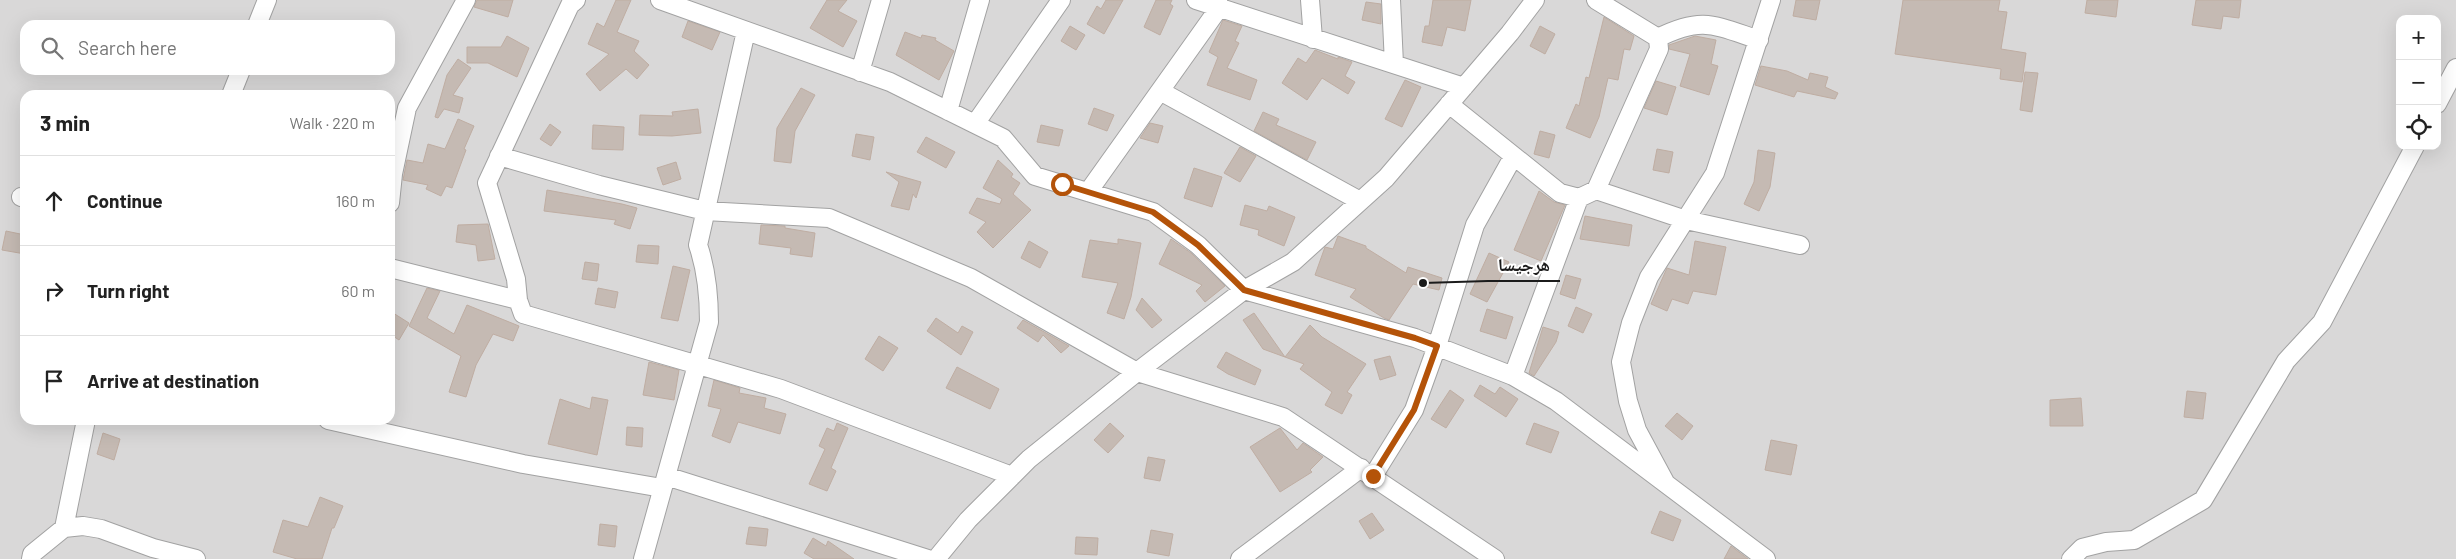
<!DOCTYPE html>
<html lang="en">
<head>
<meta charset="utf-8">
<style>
	body { margin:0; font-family:Barlow,"Noto Naskh Arabic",sans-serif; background:#f6f6f6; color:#222 }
	.controls { position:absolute; right:15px; top:15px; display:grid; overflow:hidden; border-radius:10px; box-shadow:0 5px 20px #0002 }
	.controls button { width:45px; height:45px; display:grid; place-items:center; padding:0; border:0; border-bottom:1px solid #e0e0e0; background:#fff; color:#222; font:25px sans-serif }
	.stop { position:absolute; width:15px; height:15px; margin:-11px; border:4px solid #b45309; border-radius:50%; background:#fff }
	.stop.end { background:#b45309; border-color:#fff; box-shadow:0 1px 5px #0008 }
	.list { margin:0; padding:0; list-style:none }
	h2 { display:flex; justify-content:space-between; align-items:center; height:65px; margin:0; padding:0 20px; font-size:21px }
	h2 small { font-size:16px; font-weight:400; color:#767676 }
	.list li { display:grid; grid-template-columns:32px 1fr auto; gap:15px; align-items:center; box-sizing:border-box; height:90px; padding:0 20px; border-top:1px solid #e0e0e0 }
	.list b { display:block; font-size:19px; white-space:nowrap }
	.list em { font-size:16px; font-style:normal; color:#767676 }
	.icon { flex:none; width:28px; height:28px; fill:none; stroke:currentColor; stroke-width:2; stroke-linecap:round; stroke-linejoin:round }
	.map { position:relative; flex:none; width:2456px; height:559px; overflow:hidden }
	.search { position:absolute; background:#fff; box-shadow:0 5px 20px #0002; left:20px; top:20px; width:375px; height:55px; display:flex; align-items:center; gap:12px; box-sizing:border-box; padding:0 18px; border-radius:15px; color:#767676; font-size:19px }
	.panel { position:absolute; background:#fff; box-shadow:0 5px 20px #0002; left:20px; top:90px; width:375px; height:335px; border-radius:15px }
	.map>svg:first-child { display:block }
	.residential { fill:#d9d8d8; fill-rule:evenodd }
	.building { fill:#c5bab3; stroke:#bfada2 }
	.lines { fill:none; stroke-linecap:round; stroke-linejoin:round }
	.minor-casing { stroke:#a2a2a2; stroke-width:20 }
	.minor { stroke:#fff; stroke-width:18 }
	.route { stroke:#b45309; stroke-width:6 }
	.leader { fill:none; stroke:#1b1b1b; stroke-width:2 }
	.callout-dot { fill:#1b1b1b; stroke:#fff; stroke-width:2 }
	.callout-label { font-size:18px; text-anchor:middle; font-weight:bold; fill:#1b1b1b; stroke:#fff; stroke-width:4; stroke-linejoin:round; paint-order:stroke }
</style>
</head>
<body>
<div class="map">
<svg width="2456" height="559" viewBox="0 0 2456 559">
	<rect width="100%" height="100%" fill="#ede8e0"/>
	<path class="residential" d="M 0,0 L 2456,0 L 2456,559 L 0,559 ZM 2400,19 L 2437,19 L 2437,146 L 2400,146 ZM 25,25 L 390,25 L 390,70 L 25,70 ZM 25,95 L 390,95 L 390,420 L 25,420 Z"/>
	<path class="building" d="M 477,0 L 513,0 L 508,17 L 474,7 Z
		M 616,0 L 631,0 L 617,32 L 639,41 L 634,51 L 649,65 L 637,79 L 626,69 L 600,91 L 586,74 L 609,54 L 588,44 L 597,23 L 604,27 Z
		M 827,0 L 847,0 L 838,11 L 857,21 L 843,47 L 810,28 Z
		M 1106,0 L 1123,0 L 1104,34 L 1087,24 L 1097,6 L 1101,9 Z
		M 1156,0 L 1172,0 L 1170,4 L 1173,6 L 1160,35 L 1144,27 Z
		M 1433,0 L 1471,0 L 1465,31 L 1447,27 L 1442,46 L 1422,42 L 1425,26 L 1429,26 Z
		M 1796,0 L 1820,0 L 1816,20 L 1793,16 Z
		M 1903,0 L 2000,0 L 1998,11 L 2007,12 L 2001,49 L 2026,53 L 2022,82 L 2000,79 L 2001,69 L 1895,54 Z
		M 2087,0 L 2118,0 L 2116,17 L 2085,13 Z
		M 2196,0 L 2241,0 L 2239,18 L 2223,16 L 2221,29 L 2192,25 Z
		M 1366,2 L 1381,4 L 1381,24 L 1362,20 Z
		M 1604,17 L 1634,36 L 1630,50 L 1624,49 L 1618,80 L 1608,78 L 1599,117 L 1590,138 L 1566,128 L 1576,104 L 1579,106 L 1586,77 L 1589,78 Z
		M 1223,20 L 1242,26 L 1235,41 L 1239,43 L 1227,68 L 1257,80 L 1250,100 L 1207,85 L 1218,57 L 1209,52 Z
		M 688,21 L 720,32 L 712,50 L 682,37 Z
		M 1070,26 L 1085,35 L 1076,50 L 1061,41 Z
		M 1540,26 L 1555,34 L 1545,54 L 1530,46 Z
		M 905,32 L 921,38 L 922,35 L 936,38 L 935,40 L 954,51 L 939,80 L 896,55 Z
		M 507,36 L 529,48 L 517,77 L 488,63 L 467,63 L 467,47 L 501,47 Z
		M 1695,36 L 1716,40 L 1711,64 L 1718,66 L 1709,95 L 1680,86 L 1690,54 L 1669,49 L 1669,45 Z
		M 1315,50 L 1338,59 L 1338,57 L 1352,62 L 1345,76 L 1355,82 L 1348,94 L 1322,78 L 1307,100 L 1282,83 L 1298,58 L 1306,63 Z
		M 458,59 L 471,68 L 453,95 L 463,98 L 459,113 L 444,109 L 438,118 L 435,117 L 447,75 Z
		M 1761,66 L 1787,71 L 1808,80 L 1810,73 L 1828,77 L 1825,87 L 1838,93 L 1835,99 L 1797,91 L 1794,97 L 1755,85 Z
		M 2025,72 L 2038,73 L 2032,112 L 2020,110 Z
		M 1405,80 L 1421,87 L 1402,127 L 1385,119 Z
		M 1656,81 L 1676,87 L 1667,115 L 1644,108 Z
		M 801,88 L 815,95 L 795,131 L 791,163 L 774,161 L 777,128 Z
		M 1094,108 L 1114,115 L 1107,131 L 1088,124 Z
		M 698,109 L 701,133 L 672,136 L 639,135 L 640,115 L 673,116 L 672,112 Z
		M 1263,112 L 1279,119 L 1276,125 L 1316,142 L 1307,160 L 1254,131 Z
		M 458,119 L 474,126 L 464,149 L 466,150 L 452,188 L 446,186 L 441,196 L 426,189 L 428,185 L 403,180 L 407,160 L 423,163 L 428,144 L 445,149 Z
		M 1150,123 L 1163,126 L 1158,143 L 1140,138 Z
		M 550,124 L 561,132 L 551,146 L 540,139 Z
		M 593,125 L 624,127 L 623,150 L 592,149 Z
		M 1041,125 L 1063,130 L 1059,146 L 1037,142 Z
		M 1540,131 L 1555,135 L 1549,158 L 1534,154 Z
		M 856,134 L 874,137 L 870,160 L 852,156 Z
		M 926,137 L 955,152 L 946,168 L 917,152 Z
		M 1240,147 L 1256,156 L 1240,182 L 1224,173 Z
		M 1657,149 L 1673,152 L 1669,173 L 1653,170 Z
		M 1758,150 L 1775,153 L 1770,187 L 1759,211 L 1744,204 L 1754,182 Z
		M 998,160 L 1013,174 L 1011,177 L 1020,183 L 1013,194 L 1031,210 L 993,248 L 977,232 L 986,222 L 969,213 L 977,198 L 1000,204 L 1002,199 L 983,188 Z
		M 676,162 L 681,179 L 663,185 L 657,168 Z
		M 1194,168 L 1222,177 L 1212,207 L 1184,198 Z
		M 886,172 L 921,182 L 916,198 L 913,194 L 909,210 L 891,206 L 899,182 Z
		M 547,190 L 622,204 L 637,208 L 630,229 L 614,224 L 616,220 L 544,211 Z
		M 1539,191 L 1554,202 L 1565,205 L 1541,261 L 1514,250 Z
		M 1245,205 L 1267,211 L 1269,206 L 1295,217 L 1284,246 L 1258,235 L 1259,230 L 1240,225 Z
		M 1585,216 L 1632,225 L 1629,246 L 1580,239 Z
		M 488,224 L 495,259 L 478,261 L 476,245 L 456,242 L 458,225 Z
		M 761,225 L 785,226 L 785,228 L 815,233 L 812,257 L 790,254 L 791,248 L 759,244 Z
		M 6,231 L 25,235 L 25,254 L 2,250 Z
		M 1338,236 L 1366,246 L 1366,248 L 1406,273 L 1408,267 L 1442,278 L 1439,290 L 1413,284 L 1389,320 L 1384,318 L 1350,297 L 1356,289 L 1315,275 L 1325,247 L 1333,249 Z
		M 1118,239 L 1141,243 L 1131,297 L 1124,319 L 1107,313 L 1118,283 L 1082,277 L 1090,240 L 1118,244 Z
		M 1171,239 L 1191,253 L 1225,286 L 1205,302 L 1196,291 L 1202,285 L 1159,264 Z
		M 1029,241 L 1048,252 L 1040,268 L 1021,258 Z
		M 1695,241 L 1726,247 L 1716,295 L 1693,291 L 1688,304 L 1672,299 L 1667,311 L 1651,304 L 1667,268 L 1689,275 Z
		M 638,245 L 659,246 L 658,264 L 636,262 Z
		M 1489,253 L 1509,262 L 1487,302 L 1470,294 Z
		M 585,262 L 599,264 L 597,281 L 582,279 Z
		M 673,266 L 690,270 L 678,321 L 661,318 Z
		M 1566,275 L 1581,279 L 1575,299 L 1560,294 Z
		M 427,288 L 440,291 L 427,318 L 454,334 L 467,305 L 519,326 L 513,341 L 493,334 L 476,365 L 466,397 L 449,392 L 461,356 L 409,326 Z
		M 598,288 L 618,292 L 615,308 L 595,304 Z
		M 1142,298 L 1162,320 L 1152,328 L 1136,310 Z
		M 1576,307 L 1592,314 L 1583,333 L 1568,326 Z
		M 1487,309 L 1513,317 L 1506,339 L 1480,331 Z
		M 390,311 L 409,323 L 399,340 L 390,334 Z
		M 1254,313 L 1285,357 L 1310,325 L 1322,337 L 1366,364 L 1347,392 L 1352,395 L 1342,414 L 1325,405 L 1332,392 L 1300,369 L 1304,364 L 1263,349 L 1243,320 Z
		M 936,318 L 958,333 L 962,326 L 973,332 L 961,355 L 927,331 Z
		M 1023,320 L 1069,346 L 1061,353 L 1043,335 L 1038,342 L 1017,328 Z
		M 1543,327 L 1559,332 L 1556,342 L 1534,376 L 1529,373 Z
		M 879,336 L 898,348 L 883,371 L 865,359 Z
		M 1226,352 L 1261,370 L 1255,385 L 1228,374 L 1217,367 Z
		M 1390,356 L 1396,375 L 1380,380 L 1374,360 Z
		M 649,362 L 679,370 L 674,400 L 643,395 Z
		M 957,367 L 999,389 L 990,409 L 946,388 Z
		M 714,380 L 740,388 L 739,393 L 766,398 L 764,408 L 786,414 L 780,434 L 738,422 L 730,443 L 712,436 L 721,409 L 708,406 Z
		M 1480,385 L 1495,394 L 1500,387 L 1518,399 L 1506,417 L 1474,396 Z
		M 1450,390 L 1464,400 L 1446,428 L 1431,419 Z
		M 2187,391 L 2206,393 L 2203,419 L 2184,417 Z
		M 592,397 L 608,400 L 597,455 L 548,444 L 560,399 L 590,409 Z
		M 2081,398 L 2083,426 L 2050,426 L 2050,400 Z
		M 1677,413 L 1693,426 L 1682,440 L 1665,426 Z
		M 837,423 L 848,428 L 831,468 L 836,471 L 827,491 L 809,484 L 825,449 L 819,446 L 827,428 L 834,431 Z
		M 1110,423 L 1124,436 L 1108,453 L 1094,440 Z
		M 1534,423 L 1559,432 L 1551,453 L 1526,444 Z
		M 627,427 L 643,428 L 642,447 L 626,445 Z
		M 1280,428 L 1297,450 L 1303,443 L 1323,457 L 1310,470 L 1312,472 L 1280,492 L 1250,447 Z
		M 103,433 L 120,439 L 114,460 L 97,454 Z
		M 1771,440 L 1797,445 L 1791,475 L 1765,470 Z
		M 1148,457 L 1165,460 L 1160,481 L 1144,478 Z
		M 320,497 L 343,506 L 334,528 L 332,528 L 322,559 L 297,559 L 273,552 L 283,520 L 308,527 Z
		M 1660,511 L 1681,520 L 1673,541 L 1651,533 Z
		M 1372,513 L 1384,530 L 1370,539 L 1359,521 Z
		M 600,524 L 617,526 L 615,547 L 598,545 Z
		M 749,527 L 768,529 L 766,546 L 746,544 Z
		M 1151,530 L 1173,534 L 1169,556 L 1147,552 Z
		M 1076,537 L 1098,538 L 1097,555 L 1075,554 Z
		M 813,538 L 826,546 L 828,541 L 854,559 L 814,559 L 804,553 Z
		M 1731,546 L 1748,559 L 1724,559 Z"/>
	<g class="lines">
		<defs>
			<path id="minor" d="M 576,0 L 570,5 L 487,183 L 516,279 L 518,300 L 523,314 L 781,389 L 1012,476
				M 660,0 L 890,82 L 1003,138 L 1035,176 L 1153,212 L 1198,245 L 1244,290 L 1415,338 L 1513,376 L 1556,401 L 1766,559
				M 1196,0 L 1464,87
				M 1310,0 L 1313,39
				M 1391,0 L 1394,64
				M 257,25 L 267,0
				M 1658,38 C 1702,16 1714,25 1759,40
				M 860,72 L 881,0
				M 1160,91 L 1360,201
				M 231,95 L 241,70
				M 1449,104 L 1560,193 L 1579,198 L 1596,190 L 1659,49 L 1658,38 L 1596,0
				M 2437,104 L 2456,68
				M 948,111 L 980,0
				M 975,124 L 1061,0
				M 499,156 L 599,185 L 705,211 L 829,218 L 971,278 L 1137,372 L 1283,417 L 1495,559
				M 1596,190 L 1686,220 L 1800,245
				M 1088,192 L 1219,8 L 1218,0
				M 21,197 L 25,198
				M 390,203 L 393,174 L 407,108 L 466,0
				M 390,268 L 518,300
				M 1513,376 L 1579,198
				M 328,420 L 523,464 L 662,488
				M 666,476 L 928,559
				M 1373,476 L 1414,410 L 1437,346 L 1475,225 L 1513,157
				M 1665,482 L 1637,430 L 1628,401 L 1621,362 L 1631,323 L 1649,277 L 1715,173 L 1771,0
				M 64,528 L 86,420
				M 31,559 L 32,554 L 64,528 L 83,526 L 101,529 L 153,548 L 196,559
				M 643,559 L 709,322 C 709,295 707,271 698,245 L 746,31
				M 936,559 L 968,520 L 1029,459 L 1137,372 L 1244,290 L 1293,262 L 1386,178 L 1510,33 L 1535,0
				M 1240,559 L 1361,468
				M 2071,559 L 2082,548 L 2106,542 L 2134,540 L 2203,500 L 2286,361 L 2322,322 L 2415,146"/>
		</defs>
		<use href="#minor" class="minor-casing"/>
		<use href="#minor" class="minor"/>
	</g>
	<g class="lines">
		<path class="route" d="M 1062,184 L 1153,212 L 1198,245 L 1244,290 L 1415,338 L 1437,346 L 1414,410 L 1373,476"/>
	</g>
	<path class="leader" d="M1423 283L1488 281H1560"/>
	<circle class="callout-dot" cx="1423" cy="283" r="5"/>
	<g class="callout-label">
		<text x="1524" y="271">هرجيسا</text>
	</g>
</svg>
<div class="controls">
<button>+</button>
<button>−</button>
<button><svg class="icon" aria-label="locate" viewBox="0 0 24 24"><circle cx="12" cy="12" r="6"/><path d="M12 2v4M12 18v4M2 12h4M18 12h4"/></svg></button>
</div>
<div class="stop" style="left:1062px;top:184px"></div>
<div class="stop end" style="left:1373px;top:476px"></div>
<div class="search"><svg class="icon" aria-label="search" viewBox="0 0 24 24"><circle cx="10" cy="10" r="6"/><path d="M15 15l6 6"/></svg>Search here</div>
<section class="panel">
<h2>3 min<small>Walk · 220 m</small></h2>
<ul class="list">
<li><svg class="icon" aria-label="ahead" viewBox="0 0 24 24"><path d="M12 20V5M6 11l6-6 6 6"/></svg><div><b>Continue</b></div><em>160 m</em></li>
<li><svg class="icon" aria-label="right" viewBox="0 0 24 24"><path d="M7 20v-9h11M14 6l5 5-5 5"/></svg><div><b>Turn right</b></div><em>60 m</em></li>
<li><svg class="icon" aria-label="arrive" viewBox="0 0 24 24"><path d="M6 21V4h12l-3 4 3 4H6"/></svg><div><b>Arrive at destination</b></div></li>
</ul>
</section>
</div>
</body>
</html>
